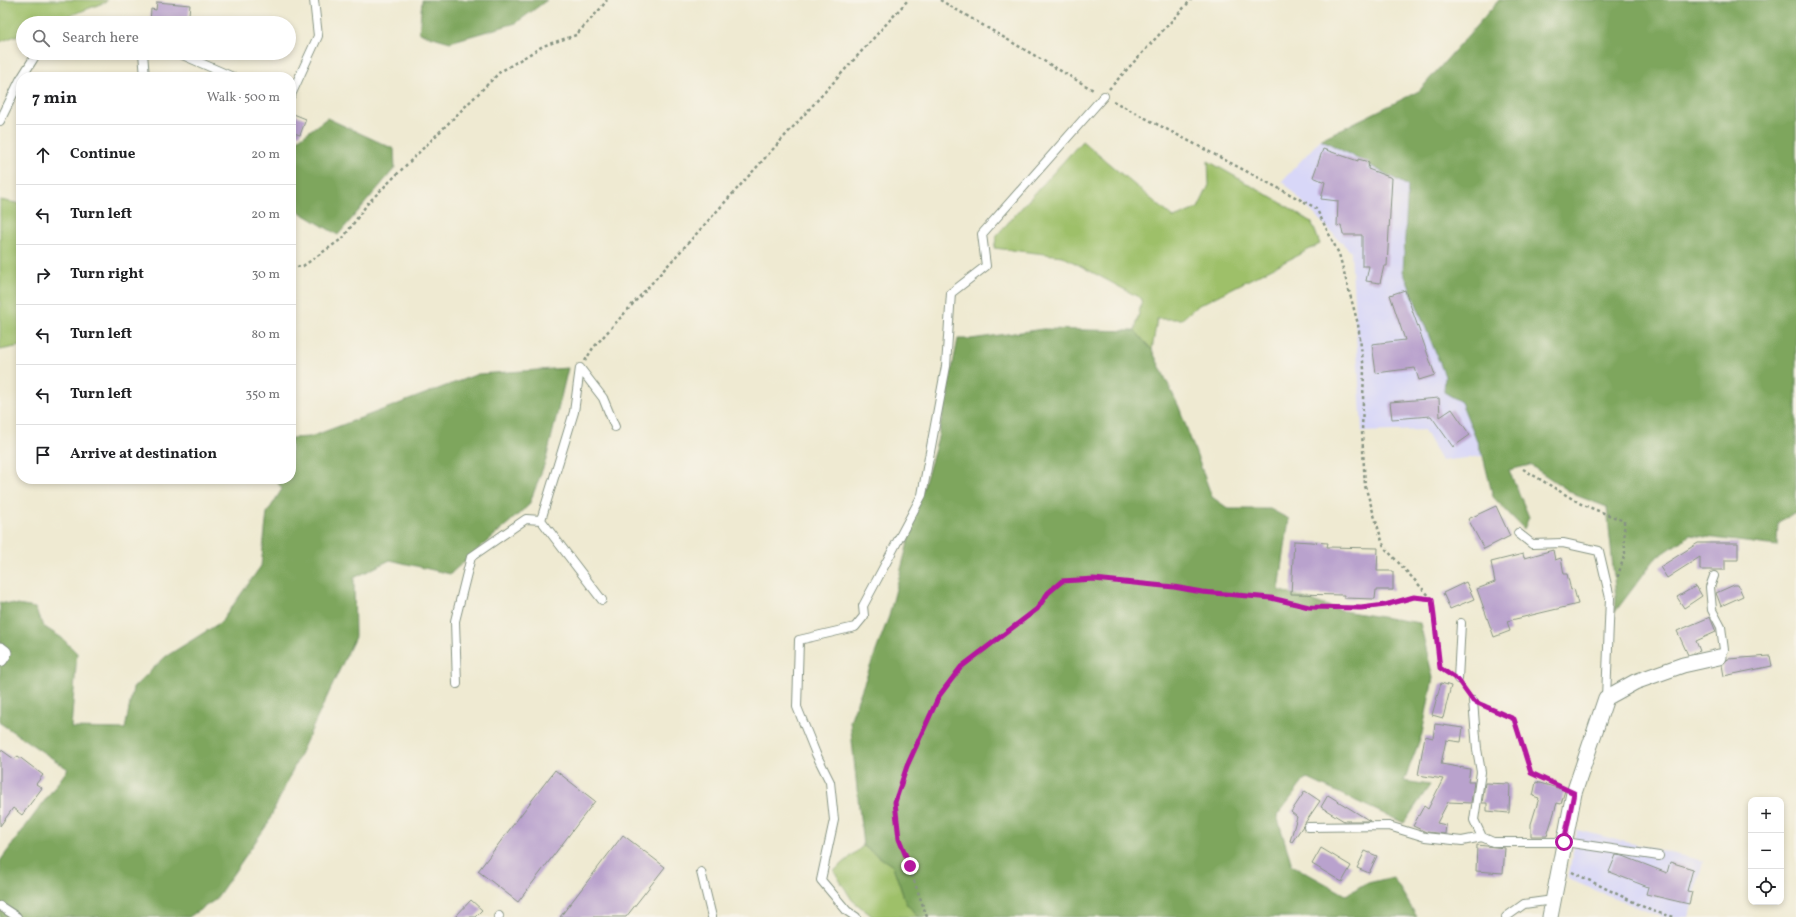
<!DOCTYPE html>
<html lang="en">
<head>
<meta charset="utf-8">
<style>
	body { margin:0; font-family:Vollkorn,serif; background:#f2f2f2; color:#202124 }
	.controls { position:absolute; right:12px; bottom:12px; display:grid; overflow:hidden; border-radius:8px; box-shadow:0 2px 6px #0003 }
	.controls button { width:36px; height:36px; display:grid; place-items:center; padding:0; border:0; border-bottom:1px solid #e0e0e0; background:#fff; color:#202124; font:20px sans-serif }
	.stop { position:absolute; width:12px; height:12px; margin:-9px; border:3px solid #b5179e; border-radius:50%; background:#fff }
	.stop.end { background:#b5179e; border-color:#fff; box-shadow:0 1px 4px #0008 }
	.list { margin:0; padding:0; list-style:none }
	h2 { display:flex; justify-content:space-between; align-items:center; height:52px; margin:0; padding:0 16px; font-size:17px }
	h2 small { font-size:13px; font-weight:400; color:#757577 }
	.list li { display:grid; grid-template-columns:26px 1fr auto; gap:12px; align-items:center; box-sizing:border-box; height:60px; padding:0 16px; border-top:1px solid #e0e0e0 }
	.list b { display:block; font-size:15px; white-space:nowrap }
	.list em { font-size:13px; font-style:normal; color:#757577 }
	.icon { flex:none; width:22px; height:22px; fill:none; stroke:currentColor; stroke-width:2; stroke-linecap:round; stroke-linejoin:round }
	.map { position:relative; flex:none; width:1796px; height:917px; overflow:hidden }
	.search { position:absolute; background:#fff; box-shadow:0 2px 6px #0003; left:16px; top:16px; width:280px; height:44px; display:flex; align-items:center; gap:10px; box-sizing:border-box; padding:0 14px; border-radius:22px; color:#757577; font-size:15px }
	.panel { position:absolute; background:#fff; box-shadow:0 2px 6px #0003; left:16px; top:72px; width:280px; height:412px; border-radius:16px }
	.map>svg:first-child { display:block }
	.built { fill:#d8d7f8 }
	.green { fill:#9ec069; stroke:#5e7e4e }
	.forest { fill:#7ea65d; stroke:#4e7248 }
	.building { fill:#b9a2cd }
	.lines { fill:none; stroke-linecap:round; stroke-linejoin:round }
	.service-casing { stroke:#879483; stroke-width:10 }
	.minor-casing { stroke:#879483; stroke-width:17 }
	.path { stroke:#879483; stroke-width:2.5; stroke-dasharray:3 3; stroke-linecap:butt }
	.service { stroke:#fff; stroke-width:8 }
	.minor { stroke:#fff; stroke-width:15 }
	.route { stroke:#b5179e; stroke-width:5 }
</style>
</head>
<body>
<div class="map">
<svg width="1796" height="917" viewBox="0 0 1796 917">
	<rect width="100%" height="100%" fill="#f7f3e8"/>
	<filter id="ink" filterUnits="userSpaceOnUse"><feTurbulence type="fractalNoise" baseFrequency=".025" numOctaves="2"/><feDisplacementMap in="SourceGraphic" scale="8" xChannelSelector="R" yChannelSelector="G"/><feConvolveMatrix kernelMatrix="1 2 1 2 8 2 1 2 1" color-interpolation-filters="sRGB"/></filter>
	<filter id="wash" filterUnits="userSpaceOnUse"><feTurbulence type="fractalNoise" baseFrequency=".012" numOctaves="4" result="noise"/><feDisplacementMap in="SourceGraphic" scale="16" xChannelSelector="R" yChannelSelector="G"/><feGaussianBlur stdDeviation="0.9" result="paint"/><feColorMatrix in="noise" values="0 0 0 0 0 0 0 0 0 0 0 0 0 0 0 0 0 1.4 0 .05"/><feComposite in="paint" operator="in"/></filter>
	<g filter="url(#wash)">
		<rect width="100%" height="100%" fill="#efead2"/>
		<path class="built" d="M 1321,139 L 1408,186 L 1403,271 L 1445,376 L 1444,392 L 1461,402 L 1483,456 L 1441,461 L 1424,430 L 1362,432 L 1351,252 L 1282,181 Z
			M 1577,830 L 1703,861 L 1689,917 L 1661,917 L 1568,879 Z"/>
		<path class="green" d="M 0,0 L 107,0 L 106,2 L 50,23 L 23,23 L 23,33 L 0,42 Z
			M 1082,141 L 1174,218 L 1198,208 L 1209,185 L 1208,161 L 1290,208 L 1312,223 L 1320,244 L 1197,306 L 1182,319 L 1157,319 L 1152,350 L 1135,331 L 1142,299 L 1062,256 L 994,248 L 997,235 Z
			M 0,200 L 21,204 L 21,346 L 0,350 Z
			M 863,846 L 893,866 L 906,903 L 918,917 L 873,917 L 852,900 L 834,871 Z"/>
		<path class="forest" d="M 422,0 L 547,0 L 516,23 L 450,42 L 419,33 Z
			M 1499,0 L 1796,0 L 1796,513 L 1778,522 L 1777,546 L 1690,535 L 1655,559 L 1615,612 L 1616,599 L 1607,507 L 1575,495 L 1530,465 L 1509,470 L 1529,517 L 1524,529 L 1493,497 L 1483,456 L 1461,402 L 1444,392 L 1445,376 L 1403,271 L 1408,186 L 1321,139 L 1419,91 Z
			M 327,118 L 394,149 L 395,168 L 338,235 L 291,207 L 292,144 Z
			M 1043,329 L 1135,331 L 1152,350 L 1179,407 L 1212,497 L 1229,509 L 1270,509 L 1289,519 L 1279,590 L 1343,611 L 1420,623 L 1433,678 L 1422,734 L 1404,781 L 1430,785 L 1404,823 L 1306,778 L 1277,816 L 1292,865 L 1346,895 L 1364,884 L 1393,877 L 1417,917 L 918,917 L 906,903 L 893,866 L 863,846 L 850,721 L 889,616 L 914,519 L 937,442 L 958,339 L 971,339 Z
			M 568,368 L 546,460 L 529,505 L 450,574 L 390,560 L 354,578 L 355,637 L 267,825 L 215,900 L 189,917 L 0,917 L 0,861 L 68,769 L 0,723 L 0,602 L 35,608 L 43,626 L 62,638 L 77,653 L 71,728 L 125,729 L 133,688 L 165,657 L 221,622 L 261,566 L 267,513 L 282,489 L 275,479 L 291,479 L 291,438 L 310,437 L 478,374 Z"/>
		<g id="blocks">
			<path class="building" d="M 157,2 L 190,5 L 188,23 L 150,22 L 151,9 L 156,10 Z
				M 291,113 L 306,119 L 300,135 L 291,132 Z
				M 1323,149 L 1358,161 L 1358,159 L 1369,162 L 1368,169 L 1392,178 L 1387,266 L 1384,266 L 1380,283 L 1366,281 L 1369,266 L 1362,266 L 1362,235 L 1343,235 L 1341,225 L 1337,226 L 1338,201 L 1321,199 L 1325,182 L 1313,177 Z
				M 1405,290 L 1435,375 L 1419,380 L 1415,368 L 1376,373 L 1372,344 L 1405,340 L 1390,295 Z
				M 1439,398 L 1440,417 L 1452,409 L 1470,435 L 1453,447 L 1431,416 L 1392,419 L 1390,402 Z
				M 1496,506 L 1510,536 L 1484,549 L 1468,519 Z
				M 1294,541 L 1328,543 L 1327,547 L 1378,548 L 1377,571 L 1393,571 L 1393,590 L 1376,590 L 1375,599 L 1344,598 L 1344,595 L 1291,594 Z
				M 1698,543 L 1738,543 L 1738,560 L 1725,560 L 1725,570 L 1700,570 L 1700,557 L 1667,578 L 1660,567 Z
				M 1553,550 L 1555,560 L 1561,558 L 1564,574 L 1567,574 L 1571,590 L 1574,589 L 1578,604 L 1507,621 L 1510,631 L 1494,637 L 1477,589 L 1495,582 L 1491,562 L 1523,554 L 1524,558 Z
				M 1466,582 L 1474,599 L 1450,609 L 1443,593 Z
				M 1734,585 L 1738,585 L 1743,596 L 1721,606 L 1716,593 Z
				M 1696,586 L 1702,596 L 1684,608 L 1677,597 Z
				M 1710,617 L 1716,632 L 1696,641 L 1700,651 L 1688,655 L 1677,631 Z
				M 1770,656 L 1772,666 L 1724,676 L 1722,665 L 1728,659 Z
				M 1441,683 L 1451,686 L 1443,718 L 1432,715 Z
				M 1435,724 L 1463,728 L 1461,742 L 1446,740 L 1441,764 L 1470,769 L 1468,782 L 1474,782 L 1471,803 L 1448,802 L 1437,823 L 1446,825 L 1445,834 L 1426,832 L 1413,826 L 1424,806 L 1428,809 L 1443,779 L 1418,775 L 1425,736 L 1433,738 Z
				M 0,749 L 14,759 L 18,756 L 43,775 L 36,784 L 42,788 L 22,815 L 13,808 L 0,826 Z
				M 555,770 L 595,801 L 518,902 L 478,871 Z
				M 1536,782 L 1565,790 L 1561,804 L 1557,803 L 1547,836 L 1531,836 L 1531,824 L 1539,798 L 1533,796 Z
				M 1485,783 L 1510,784 L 1509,813 L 1487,811 L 1487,803 L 1482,803 Z
				M 1305,791 L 1320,801 L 1292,842 L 1290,841 L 1297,817 L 1291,812 Z
				M 1328,795 L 1370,821 L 1344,821 L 1321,807 Z
				M 623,835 L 665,867 L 626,917 L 560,917 Z
				M 1477,845 L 1505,848 L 1503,873 L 1476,871 Z
				M 1321,848 L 1351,866 L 1342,882 L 1312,864 Z
				M 1365,851 L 1377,856 L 1369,873 L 1357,868 Z
				M 1616,855 L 1623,856 L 1667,873 L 1670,862 L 1693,869 L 1687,891 L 1692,892 L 1689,904 L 1646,894 L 1648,887 L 1609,872 Z
				M 471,900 L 482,910 L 475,917 L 455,917 Z"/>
		</g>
	</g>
	<g filter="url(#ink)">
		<use href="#blocks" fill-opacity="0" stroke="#879483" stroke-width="1"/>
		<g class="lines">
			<defs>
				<path id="service" d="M 143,53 L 145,77
					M 178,53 L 233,77
					M 22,77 L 37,53
					M 291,95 L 318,36 L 314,0
					M 0,121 L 21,78
					M 580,368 L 603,398 L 615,427
					M 541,520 L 574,412 L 580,368
					M 1518,533 L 1532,544 L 1563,543 L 1599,551 L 1610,598 L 1606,698
					M 1714,576 L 1710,587 L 1712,610 L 1721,627 L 1724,650 L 1719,657
					M 1458,679 L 1461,623
					M 457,684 L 455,621 L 471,557 L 526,519 L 541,520 L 602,600
					M 1473,701 L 1477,749 L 1481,772 L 1474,820 L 1482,837 L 1493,842 L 1565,842 L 1659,856
					M 1308,827 L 1389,826 L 1425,837 L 1462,841 L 1482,837
					M 701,872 L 712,917
					M 0,906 L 17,917
					M 498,917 L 499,916
					M 856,917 L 847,911 L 821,880 L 834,820 L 830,782 L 816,754 L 797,707 L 799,640 L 855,627 L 864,616 L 863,606 L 922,495 L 946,366 L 951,293 L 986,266 L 982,234 L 1104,96
					M 1506,917 L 1524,904 L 1553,900"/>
				<path id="minor" d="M 0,650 L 4,653 L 0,659
					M 1550,917 L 1574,793 L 1606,698 L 1635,682 L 1683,665 L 1719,657"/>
			</defs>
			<use href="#service" class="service-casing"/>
			<use href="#minor" class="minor-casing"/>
			<path class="path" d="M 940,0 L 1095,91
				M 1109,89 L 1191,0
				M 1113,101 L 1316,208 L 1339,254 L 1358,324 L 1364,369 L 1362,432 L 1365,486 L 1384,547 L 1432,599 L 1440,668 L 1448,673
				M 291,268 L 303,266 L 343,238 L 368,203 L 500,72 L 543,46 L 576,35 L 601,8 L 607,0
				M 585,361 L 593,348 L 908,0
				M 1523,469 L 1581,504 L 1624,521 L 1625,553 L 1617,579
				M 1483,705 L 1514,719 L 1531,773 L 1562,787
				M 1572,872 L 1652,911 L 1674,917
				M 927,917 L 899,839 L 895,802 L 907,766 L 939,696 L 961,667 L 1037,609 L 1048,593 L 1062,581 L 1094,579 L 1174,587 L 1202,592 L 1271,598 L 1309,607 L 1361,608 L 1385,605 L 1415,597 L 1431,599"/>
			<use href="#service" class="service"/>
			<use href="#minor" class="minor"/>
		</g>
	</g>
	<g class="lines" filter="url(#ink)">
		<path class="route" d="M 910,866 L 899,839 L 895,802 L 907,766 L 939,696 L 961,667 L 1037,609 L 1048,593 L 1062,581 L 1094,579 L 1174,587 L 1202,592 L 1271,598 L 1309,607 L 1361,608 L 1385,605 L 1414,597 L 1432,599 L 1440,668 L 1458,680 L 1473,701 L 1514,719 L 1531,773 L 1574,793 L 1564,842"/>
	</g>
</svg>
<div class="controls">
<button>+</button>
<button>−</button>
<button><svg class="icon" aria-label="locate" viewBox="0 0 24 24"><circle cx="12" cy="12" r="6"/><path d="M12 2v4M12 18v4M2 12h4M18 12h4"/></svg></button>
</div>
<div class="stop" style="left:1564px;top:842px"></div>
<div class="stop end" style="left:910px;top:866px"></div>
<div class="search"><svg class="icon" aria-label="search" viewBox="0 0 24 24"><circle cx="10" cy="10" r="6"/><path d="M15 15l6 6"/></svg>Search here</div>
<section class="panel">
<h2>7 min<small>Walk · 500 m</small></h2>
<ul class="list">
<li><svg class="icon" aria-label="ahead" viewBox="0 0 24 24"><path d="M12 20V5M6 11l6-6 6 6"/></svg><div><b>Continue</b></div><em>20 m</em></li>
<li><svg class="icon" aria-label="left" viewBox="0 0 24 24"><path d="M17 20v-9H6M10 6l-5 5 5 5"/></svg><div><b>Turn left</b></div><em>20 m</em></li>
<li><svg class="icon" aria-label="right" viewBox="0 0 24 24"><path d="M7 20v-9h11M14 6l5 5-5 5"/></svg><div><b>Turn right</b></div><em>30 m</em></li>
<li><svg class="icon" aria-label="left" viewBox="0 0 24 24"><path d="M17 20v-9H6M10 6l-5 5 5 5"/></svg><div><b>Turn left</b></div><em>80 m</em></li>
<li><svg class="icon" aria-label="left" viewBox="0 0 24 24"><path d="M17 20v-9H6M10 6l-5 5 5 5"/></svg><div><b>Turn left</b></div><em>350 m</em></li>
<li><svg class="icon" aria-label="arrive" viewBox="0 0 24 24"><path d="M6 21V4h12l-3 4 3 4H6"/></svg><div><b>Arrive at destination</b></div></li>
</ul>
</section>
</div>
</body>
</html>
